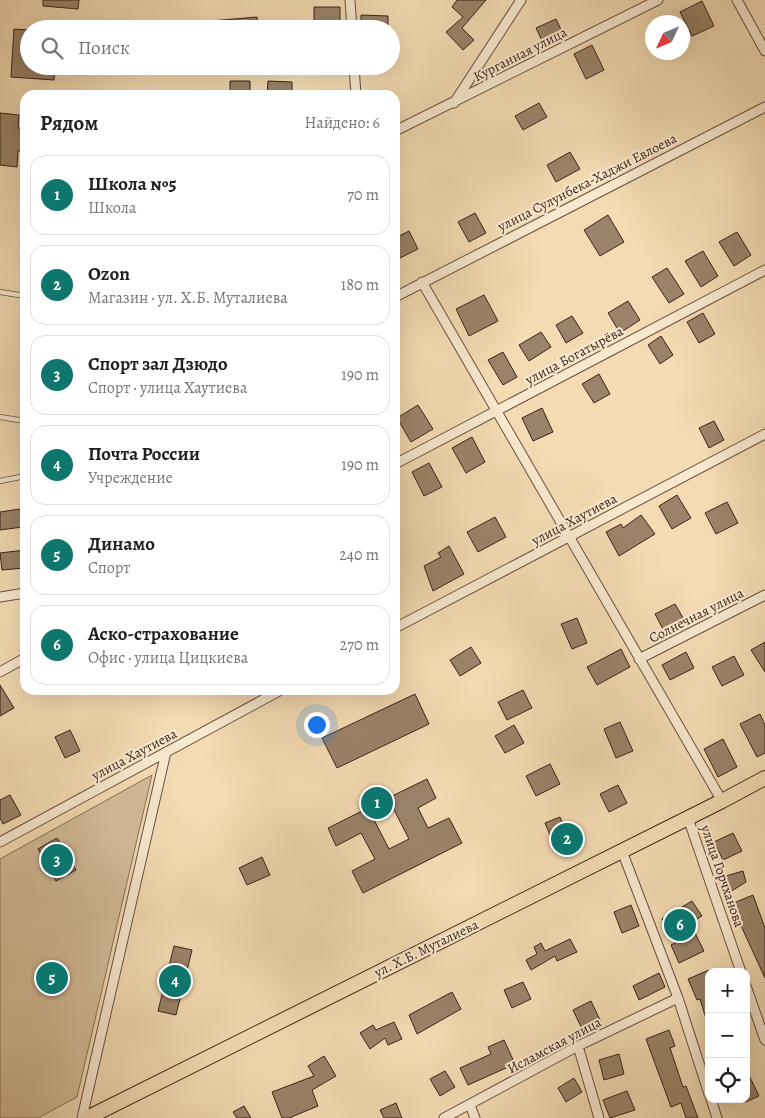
<!DOCTYPE html>
<html lang="ru">
<head>
<meta charset="utf-8">
<style>
	body { margin:0; font-family:Alegreya,serif; background:#f2f2f2; color:#202124 }
	.controls { position:absolute; right:15px; bottom:15px; display:grid; overflow:hidden; border-radius:10px; box-shadow:0 5px 20px #0002 }
	.controls button { width:45px; height:45px; display:grid; place-items:center; padding:0; border:0; border-bottom:1px solid #e0e0e0; background:#fff; color:#202124; font:25px sans-serif }
	.compass { position:absolute; left:645px; top:15px; width:45px; height:45px; border-radius:50%; background:#fff; box-shadow:0 5px 20px #0002; rotate:226deg }
	.you { position:absolute; left:316px; top:724px; width:18px; height:18px; margin:-12px; border:4px solid #fff; border-radius:50%; background:#1a73e8; box-shadow:0 0 0 8px #1a73e833 }
	.badge { display:grid; place-items:center; width:32px; height:32px; border-radius:50%; background:#0f766e; color:#fff; font-size:16px; font-weight:700 }
	.pin { position:absolute; translate:-50% -50%; border:2px solid #fff; box-shadow:0 1px 5px #0006 }
	.list { margin:0; padding:0; list-style:none }
	h2 { display:flex; justify-content:space-between; align-items:center; height:65px; margin:0; padding:0 20px; font-size:21px }
	h2 small { font-size:16px; font-weight:400; color:#757577 }
	.list li { display:grid; grid-template-columns:32px 1fr auto; gap:15px; align-items:center; box-sizing:border-box; height:80px; margin:0 10px 10px; padding:0 10px; border:1px solid #e0e0e0; border-radius:15px }
	.list b { display:block; font-size:19px; white-space:nowrap }
	.list p { margin:0; font-size:16px; white-space:nowrap; color:#757577 }
	.list em { font-size:16px; font-style:normal; color:#757577 }
	.icon { flex:none; width:28px; height:28px; fill:none; stroke:currentColor; stroke-width:2; stroke-linecap:round; stroke-linejoin:round }
	.map { position:relative; flex:none; width:765px; height:1118px; overflow:hidden }
	.search { position:absolute; background:#fff; box-shadow:0 5px 20px #0002; left:20px; top:20px; width:380px; height:55px; display:flex; align-items:center; gap:12px; box-sizing:border-box; padding:0 18px; border-radius:28px; color:#757577; font-size:19px }
	.panel { position:absolute; background:#fff; box-shadow:0 5px 20px #0002; left:20px; top:90px; width:380px; height:605px; border-radius:15px }
	.map>svg:first-child { display:block }
	.green { fill:#d4bc99; stroke:#877059 }
	.building { fill:#9b8369; stroke:#3a2319 }
	.lines { fill:none; stroke-linecap:round; stroke-linejoin:round }
	.service-casing { stroke:#685140; stroke-width:6 }
	.minor-casing { stroke:#685140; stroke-width:11 }
	.primary-casing { stroke:#3a2319; stroke-width:16 }
	.service { stroke:#f8e8ce; stroke-width:4.5 }
	.minor { stroke:#f8e8ce; stroke-width:9 }
	.primary { stroke:#f4dbb3; stroke-width:14 }
	.labels { text-anchor:middle; stroke-width:4.5; stroke-linejoin:round; paint-order:stroke }
	.street-label { font-size:14px; fill:#3a2319; stroke:#f8e8ce }
</style>
</head>
<body>
<div class="map">
<svg width="765" height="1118" viewBox="0 0 765 1118">
	<rect width="100%" height="100%" fill="#f4dbb3"/>
	<filter id="stains"><feTurbulence type="fractalNoise" baseFrequency=".004" numOctaves="4"/><feColorMatrix values="0 0 0 0 .2 0 0 0 0 .09 0 0 0 0 .02 0 0 0 .5 -.17"/></filter>
	<radialGradient id="worn" r=".72"><stop offset=".6" stop-color="#630" stop-opacity="0"/><stop offset="1" stop-color="#630" stop-opacity=".3"/></radialGradient>
	<path class="green" d="M 152,775 L 77,1097 L 38,1118 L 0,1118 L 0,859 Z"/>
	<path class="building" d="M 43,0 L 79,0 L 78,9 L 43,6 Z
		M 457,0 L 486,0 L 462,28 L 474,40 L 463,50 L 446,32 L 463,17 L 452,7 Z
		M 702,1 L 714,26 L 692,36 L 680,12 Z
		M 314,7 L 340,7 L 340,29 L 314,29 Z
		M 361,15 L 388,16 L 388,29 L 361,29 Z
		M 257,17 L 258,29 L 189,29 L 188,23 Z
		M 556,19 L 564,36 L 544,45 L 536,28 Z
		M 14,29 L 29,30 L 29,66 L 55,66 L 54,80 L 11,77 Z
		M 592,45 L 604,70 L 586,79 L 574,54 Z
		M 230,81 L 250,81 L 250,95 L 230,95 Z
		M 268,81 L 292,82 L 292,95 L 267,95 Z
		M 539,103 L 547,117 L 523,130 L 515,116 Z
		M 0,113 L 19,115 L 18,128 L 25,128 L 25,151 L 18,151 L 17,167 L 0,165 Z
		M 570,152 L 580,169 L 556,182 L 547,165 Z
		M 475,213 L 486,233 L 469,242 L 458,222 Z
		M 608,215 L 624,242 L 600,256 L 584,230 Z
		M 409,231 L 418,249 L 400,258 L 395,248 L 395,238 Z
		M 737,232 L 751,255 L 734,266 L 719,242 Z
		M 703,251 L 718,276 L 701,287 L 685,261 Z
		M 667,268 L 684,294 L 669,303 L 652,277 Z
		M 484,295 L 498,321 L 469,336 L 456,309 Z
		M 628,301 L 640,320 L 620,333 L 608,313 Z
		M 703,313 L 715,334 L 699,343 L 687,322 Z
		M 572,316 L 583,333 L 566,343 L 556,325 Z
		M 541,332 L 551,347 L 529,361 L 519,345 Z
		M 661,336 L 673,355 L 660,364 L 648,345 Z
		M 503,352 L 517,377 L 503,385 L 488,360 Z
		M 599,374 L 610,394 L 594,403 L 582,384 Z
		M 418,405 L 433,429 L 411,442 L 397,418 Z
		M 542,408 L 553,432 L 533,441 L 522,418 Z
		M 714,421 L 724,440 L 709,448 L 699,428 Z
		M 472,437 L 485,462 L 466,473 L 452,448 Z
		M 429,463 L 442,487 L 424,496 L 412,472 Z
		M 677,495 L 691,518 L 672,529 L 659,506 Z
		M 727,502 L 738,523 L 716,534 L 705,513 Z
		M 20,509 L 23,527 L 0,530 L 0,512 Z
		M 641,515 L 655,534 L 619,556 L 606,532 L 621,524 L 623,528 Z
		M 495,517 L 506,537 L 478,552 L 467,532 Z
		M 449,546 L 464,574 L 433,591 L 424,566 L 441,557 L 438,553 Z
		M 25,550 L 25,568 L 2,570 L 0,553 Z
		M 675,604 L 686,623 L 665,633 L 655,614 Z
		M 577,618 L 587,643 L 572,649 L 561,624 Z
		M 765,642 L 765,672 L 751,650 Z
		M 471,647 L 481,663 L 460,676 L 450,660 Z
		M 621,649 L 630,667 L 597,685 L 587,667 Z
		M 686,652 L 694,668 L 670,680 L 662,665 Z
		M 734,656 L 744,675 L 722,686 L 712,667 Z
		M 0,685 L 14,708 L 0,716 Z
		M 523,690 L 532,708 L 507,720 L 498,702 Z
		M 415,694 L 429,724 L 337,768 L 322,738 Z
		M 760,714 L 765,725 L 765,753 L 757,757 L 740,724 Z
		M 620,722 L 633,751 L 616,758 L 604,729 Z
		M 514,725 L 524,743 L 505,753 L 495,736 Z
		M 70,730 L 80,751 L 65,758 L 55,737 Z
		M 723,739 L 737,767 L 718,777 L 704,749 Z
		M 550,764 L 560,784 L 536,796 L 526,776 Z
		M 427,779 L 436,798 L 418,808 L 428,828 L 449,818 L 462,843 L 363,893 L 352,871 L 375,859 L 361,833 L 336,846 L 328,828 L 368,808 L 389,849 L 409,839 L 388,798 Z
		M 618,785 L 627,803 L 609,812 L 600,794 Z
		M 10,795 L 21,815 L 3,824 L 0,818 L 0,800 Z
		M 560,817 L 570,840 L 555,847 L 545,823 Z
		M 733,833 L 742,851 L 723,860 L 714,842 Z
		M 57,838 L 76,870 L 56,881 L 38,849 Z
		M 262,857 L 270,875 L 247,885 L 239,868 Z
		M 743,871 L 746,882 L 730,892 L 726,876 Z
		M 753,895 L 765,928 L 765,978 L 731,904 Z
		M 692,901 L 702,916 L 690,923 L 704,951 L 679,963 L 671,945 L 677,942 L 662,919 Z
		M 631,905 L 639,926 L 622,933 L 614,912 Z
		M 570,939 L 577,952 L 557,961 L 555,956 L 531,970 L 526,960 L 537,954 L 534,947 L 541,943 L 545,951 Z
		M 174,946 L 192,950 L 176,1015 L 158,1011 Z
		M 709,970 L 709,1021 L 707,1022 L 700,999 L 697,1000 L 688,979 Z
		M 659,973 L 665,987 L 639,1000 L 633,986 Z
		M 523,982 L 531,999 L 512,1008 L 504,990 Z
		M 452,992 L 461,1009 L 417,1034 L 409,1015 Z
		M 591,1001 L 601,1022 L 583,1031 L 573,1010 Z
		M 394,1022 L 402,1039 L 388,1045 L 385,1038 L 370,1049 L 360,1033 L 373,1025 L 376,1030 Z
		M 669,1030 L 675,1046 L 670,1048 L 683,1087 L 686,1086 L 698,1118 L 686,1118 L 681,1103 L 671,1107 L 646,1039 Z
		M 504,1040 L 515,1064 L 468,1085 L 460,1068 L 491,1054 L 488,1047 Z
		M 619,1054 L 624,1074 L 604,1080 L 599,1060 Z
		M 324,1056 L 336,1076 L 312,1090 L 318,1106 L 289,1118 L 282,1118 L 272,1092 L 314,1076 L 308,1066 Z
		M 746,1069 L 759,1096 L 746,1102 Z
		M 445,1071 L 455,1087 L 440,1096 L 430,1079 Z
		M 574,1078 L 582,1092 L 566,1102 L 558,1088 Z
		M 627,1091 L 635,1110 L 610,1118 L 603,1100 Z
		M 396,1103 L 402,1118 L 384,1118 L 380,1110 Z
		M 244,1106 L 251,1118 L 237,1118 L 233,1112 Z"/>
	<g class="lines">
		<defs>
			<path id="service" d="M 0,292 L 25,296
				M 0,417 L 25,421
				M 0,481 L 25,476"/>
			<path id="minor" d="M 350,0 L 352,29
				M 737,0 L 765,51
				M 354,66 L 356,95
				M 454,103 L 521,0
				M 395,131 L 658,0
				M 422,282 L 722,801
				M 395,297 L 765,107
				M 395,464 L 765,270
				M 0,597 L 25,593
				M 395,628 L 765,434
				M 639,659 L 765,595
				M 0,672 L 25,658
				M 688,818 L 741,972
				M 0,842 L 281,690
				M 622,851 L 678,998 L 709,1094
				M 746,986 L 765,1040
				M 578,1046 L 599,1118
				M 711,1099 L 717,1118
				M 470,1105 L 475,1118
				M 82,1118 L 166,752
				M 444,1118 L 578,1046 L 678,998"/>
			<path id="primary" d="M 87,1118 L 722,801 L 765,778"/>
		</defs>
		<use href="#service" class="service-casing"/>
		<use href="#minor" class="minor-casing"/>
		<use href="#primary" class="primary-casing"/>
		<use href="#service" class="service"/>
		<use href="#minor" class="minor"/>
		<use href="#primary" class="primary"/>
	</g>
	<g class="labels">
		<g class="street-label">
			<text transform="translate(520 54) rotate(-27)" y="5">Курганная улица</text>
			<text transform="translate(587 182) rotate(-27)" y="5">улица Сулунбека-Хаджи Евлоева</text>
			<text transform="translate(574 355) rotate(-28)" y="5">улица Богатырёва</text>
			<text transform="translate(574 519) rotate(-28)" y="5">улица Хаутиева</text>
			<text transform="translate(696 615) rotate(-27)" y="5">Солнечная улица</text>
			<text transform="translate(134 754) rotate(-28)" y="5">улица Хаутиева</text>
			<text transform="translate(723 876) rotate(71)" y="5">улица Горчханова</text>
			<text transform="translate(426 948) rotate(-26)" y="5">ул. Х.Б. Муталиева</text>
			<text transform="translate(554 1045) rotate(-28)" y="5">Исламская улица</text>
		</g>
	</g>
	<rect width="100%" height="100%" filter="url(#stains)"/>
	<rect width="100%" height="100%" fill="url(#worn)"/>
</svg>
<div class="controls">
<button>+</button>
<button>−</button>
<button><svg class="icon" aria-label="locate" viewBox="0 0 24 24"><circle cx="12" cy="12" r="6"/><path d="M12 2v4M12 18v4M2 12h4M18 12h4"/></svg></button>
</div>
<svg class="compass" viewBox="-18 -18 36 36"><path d="M0-13l5 13h-10z" fill="#e53935"/><path d="M0 13l5-13h-10z" fill="#757577"/></svg>
<div class="you"></div>
<div class="pin badge" style="left:377px;top:803px">1</div>
<div class="pin badge" style="left:567px;top:839px">2</div>
<div class="pin badge" style="left:57px;top:860px">3</div>
<div class="pin badge" style="left:175px;top:981px">4</div>
<div class="pin badge" style="left:52px;top:978px">5</div>
<div class="pin badge" style="left:680px;top:925px">6</div>
<div class="search"><svg class="icon" aria-label="search" viewBox="0 0 24 24"><circle cx="10" cy="10" r="6"/><path d="M15 15l6 6"/></svg>Поиск</div>
<section class="panel">
<h2>Рядом<small>Найдено: 6</small></h2>
<ul class="list">
<li><span class="badge">1</span><div><b>Школа №5</b><p>Школа</p></div><em>70 m</em></li>
<li><span class="badge">2</span><div><b>Ozon</b><p>Магазин · ул. Х.Б. Муталиева</p></div><em>180 m</em></li>
<li><span class="badge">3</span><div><b>Спорт зал Дзюдо</b><p>Спорт · улица Хаутиева</p></div><em>190 m</em></li>
<li><span class="badge">4</span><div><b>Почта России</b><p>Учреждение</p></div><em>190 m</em></li>
<li><span class="badge">5</span><div><b>Динамо</b><p>Спорт</p></div><em>240 m</em></li>
<li><span class="badge">6</span><div><b>Аско-страхование</b><p>Офис · улица Цицкиева</p></div><em>270 m</em></li>
</ul>
</section>
</div>
</body>
</html>
